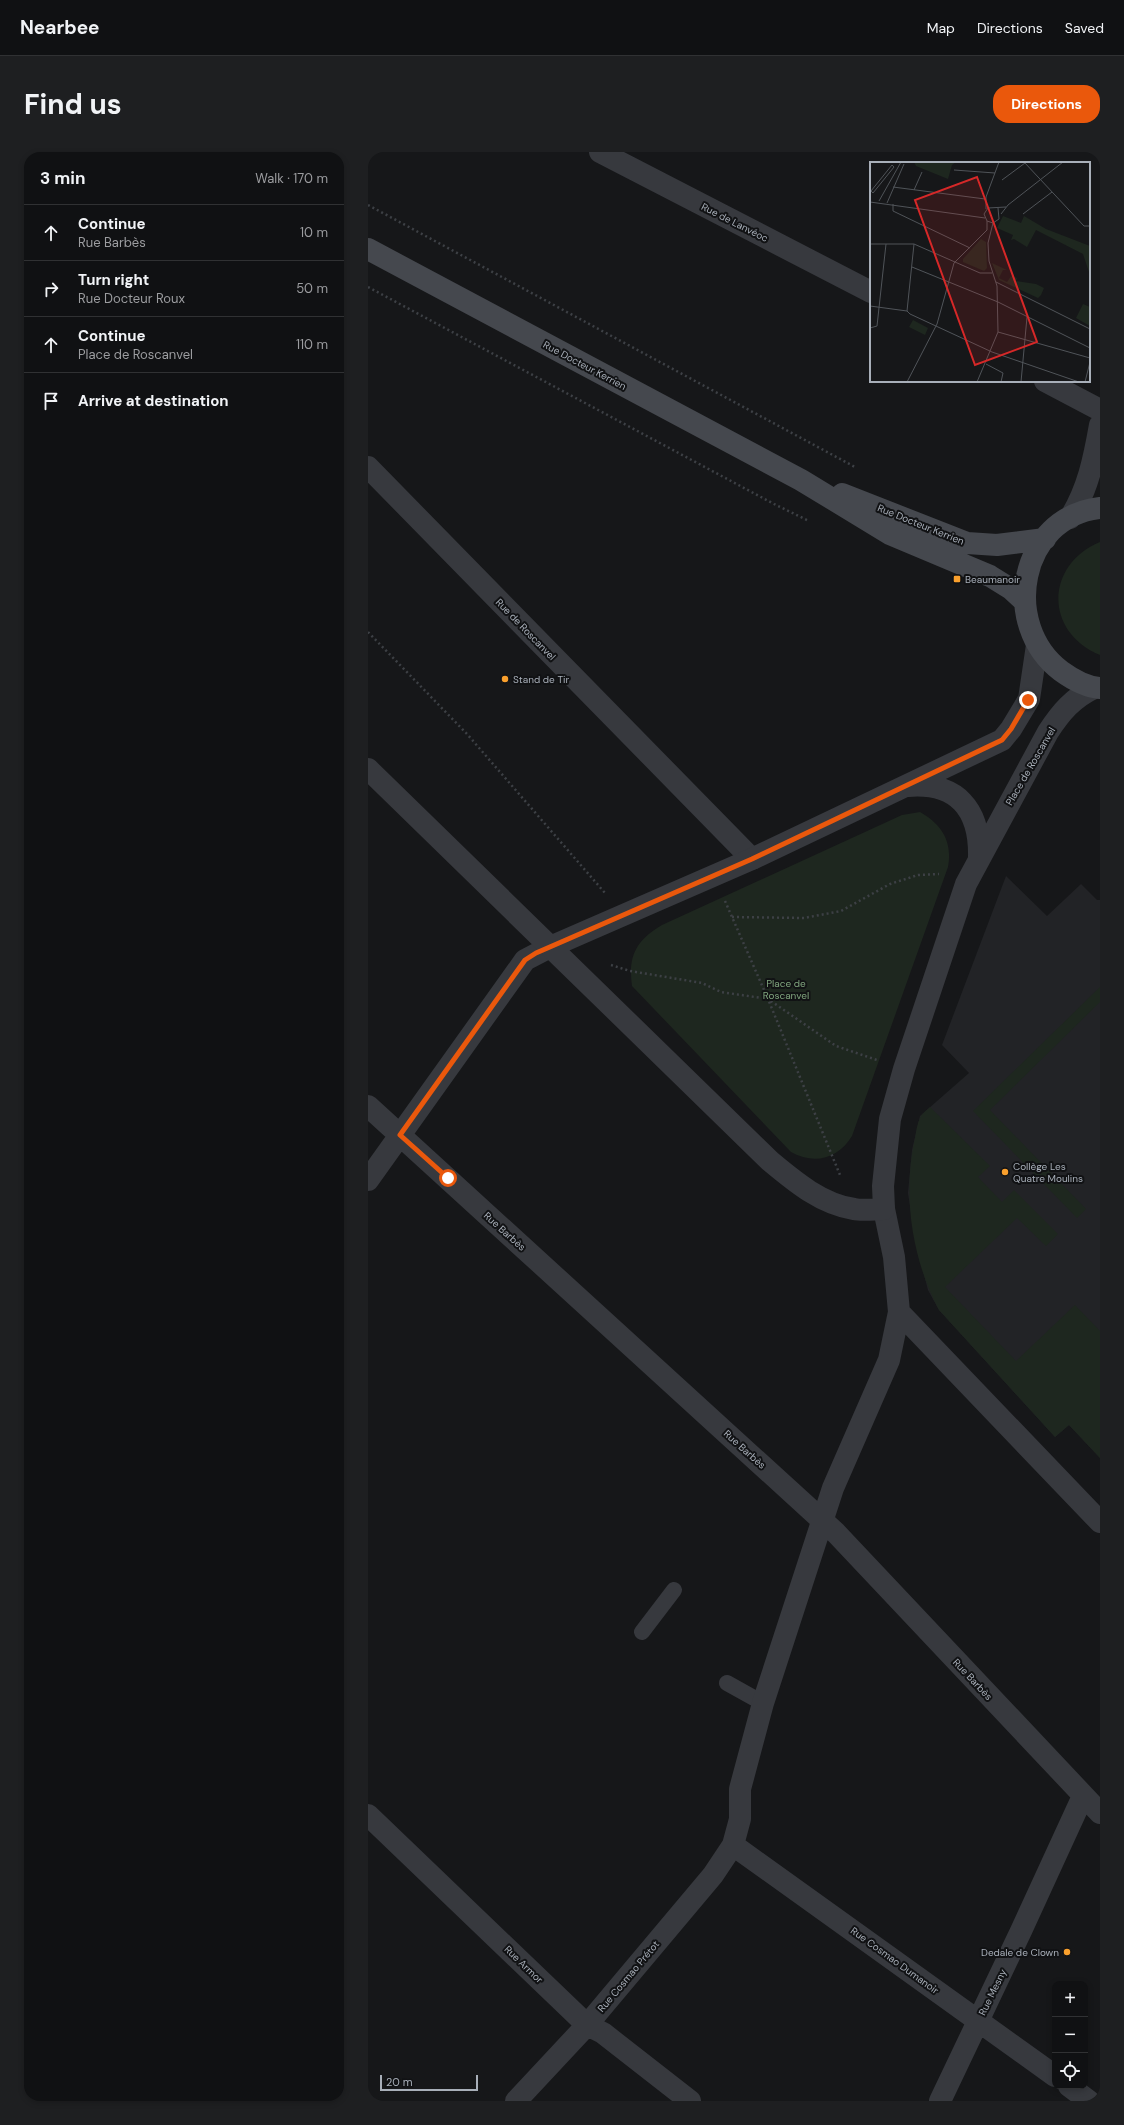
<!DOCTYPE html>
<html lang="en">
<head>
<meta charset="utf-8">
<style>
	body { margin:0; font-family:"DM Sans",sans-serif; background:#1e1f21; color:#f1f3f6 }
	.controls { position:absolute; right:12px; bottom:12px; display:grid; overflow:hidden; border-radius:8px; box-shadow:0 2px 6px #0003 }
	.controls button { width:36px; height:36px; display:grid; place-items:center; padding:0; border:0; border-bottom:1px solid #303133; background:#101113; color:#f1f3f6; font:20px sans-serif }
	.scale { position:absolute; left:12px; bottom:10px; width:98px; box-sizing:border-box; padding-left:4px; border:2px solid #a8afb9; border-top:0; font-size:11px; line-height:14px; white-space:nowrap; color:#a8afb9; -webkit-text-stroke:3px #111214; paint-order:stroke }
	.stop { position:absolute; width:12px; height:12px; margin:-9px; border:3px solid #ea580c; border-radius:50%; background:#fff }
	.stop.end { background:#ea580c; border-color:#fff; box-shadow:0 1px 4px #0008 }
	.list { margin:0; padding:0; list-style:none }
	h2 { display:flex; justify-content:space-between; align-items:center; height:52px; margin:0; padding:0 16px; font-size:17px }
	h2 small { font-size:13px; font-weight:400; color:#9c9da0 }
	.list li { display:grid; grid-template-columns:26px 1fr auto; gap:12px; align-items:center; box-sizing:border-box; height:56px; padding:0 16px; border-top:1px solid #303133 }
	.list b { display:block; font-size:15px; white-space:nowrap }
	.list p { margin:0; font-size:13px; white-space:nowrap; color:#9c9da0 }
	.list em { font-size:13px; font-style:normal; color:#9c9da0 }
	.icon { flex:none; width:22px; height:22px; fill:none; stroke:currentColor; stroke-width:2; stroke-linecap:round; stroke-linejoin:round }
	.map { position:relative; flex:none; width:732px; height:1949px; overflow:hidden; border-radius:16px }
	header { display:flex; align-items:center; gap:24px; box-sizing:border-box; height:56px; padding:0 20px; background:#101113; border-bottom:1px solid #303133 }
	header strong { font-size:19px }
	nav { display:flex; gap:22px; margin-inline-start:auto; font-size:14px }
	.intro { display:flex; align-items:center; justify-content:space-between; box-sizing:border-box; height:96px; padding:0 24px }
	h1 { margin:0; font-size:28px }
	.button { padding:10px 18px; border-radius:16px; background:#ea580c; color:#fff; font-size:14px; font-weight:700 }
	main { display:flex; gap:24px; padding:0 24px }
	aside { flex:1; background:#101113; border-radius:16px; box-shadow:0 2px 6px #0003 }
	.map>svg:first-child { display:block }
	.built { fill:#222326 }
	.green { fill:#1e271f }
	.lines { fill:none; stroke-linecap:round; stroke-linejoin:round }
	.path { stroke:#3d4045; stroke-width:2.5; stroke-dasharray:2 3; stroke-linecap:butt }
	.service { stroke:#37393e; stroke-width:16 }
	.minor { stroke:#37393e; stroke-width:22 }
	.tertiary { stroke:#37393e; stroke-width:22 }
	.secondary { stroke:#45484e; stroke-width:22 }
	.route { stroke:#ea580c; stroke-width:5 }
	.poi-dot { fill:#faa02d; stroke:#111214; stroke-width:1.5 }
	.labels { text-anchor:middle; stroke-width:4; stroke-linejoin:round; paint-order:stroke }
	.street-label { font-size:10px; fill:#a8afb9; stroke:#111214 }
	.poi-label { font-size:10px; fill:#a8afb9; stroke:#111214; text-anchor:start }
	.park-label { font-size:10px; fill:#80a57e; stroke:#111214 }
	.inset-road { fill:none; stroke:#505459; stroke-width:1 }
	.view { fill:#d62828; fill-opacity:0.15; stroke:#d62828; stroke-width:2 }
	.inset-edge { fill:none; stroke:#a8afb9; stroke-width:2 }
</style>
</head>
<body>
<header>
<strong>Nearbee</strong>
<nav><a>Map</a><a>Directions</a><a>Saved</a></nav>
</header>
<div class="intro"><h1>Find us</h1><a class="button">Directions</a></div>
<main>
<aside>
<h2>3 min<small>Walk · 170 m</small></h2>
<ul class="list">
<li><svg class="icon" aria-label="ahead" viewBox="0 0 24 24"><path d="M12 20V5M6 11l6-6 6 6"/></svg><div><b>Continue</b><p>Rue Barbès</p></div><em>10 m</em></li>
<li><svg class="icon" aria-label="right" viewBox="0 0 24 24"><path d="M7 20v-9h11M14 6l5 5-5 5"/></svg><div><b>Turn right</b><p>Rue Docteur Roux</p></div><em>50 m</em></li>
<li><svg class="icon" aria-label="ahead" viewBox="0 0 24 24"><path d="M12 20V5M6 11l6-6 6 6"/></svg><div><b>Continue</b><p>Place de Roscanvel</p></div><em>110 m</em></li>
<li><svg class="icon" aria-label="arrive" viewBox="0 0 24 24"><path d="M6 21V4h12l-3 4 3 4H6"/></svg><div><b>Arrive at destination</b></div></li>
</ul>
</aside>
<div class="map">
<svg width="732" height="1949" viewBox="0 0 732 1949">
	<rect width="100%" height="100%" fill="#161719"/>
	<path class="built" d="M 638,724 L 679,764 L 713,732 L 729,748 L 732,748 L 732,1306 L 701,1273 L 687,1285 L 571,1158 L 560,1138 L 547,1087 L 540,1041 L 544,998 L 552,964 L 601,921 L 574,893 Z"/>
	<path class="green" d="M 732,390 L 732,503 C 676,480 677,413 732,390 Z
		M 552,660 C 573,672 585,689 580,715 L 484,984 C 470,1007 446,1013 423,1000 L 264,834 C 260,805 267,789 294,773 L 534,663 Z
		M 732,835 L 732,850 L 622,958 L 718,1057 L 709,1066 L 605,959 Z
		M 562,955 L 622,1014 L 610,1025 L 634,1050 L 646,1038 L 690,1082 L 678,1094 L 649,1066 L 577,1135 L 648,1209 L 707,1153 L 732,1179 L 732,1306 L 701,1273 L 687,1285 L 571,1158 C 544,1108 534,1042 547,986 C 548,980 549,972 552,966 C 553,962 559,958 562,955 Z"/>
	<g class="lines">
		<path class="path" d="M 0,53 L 487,315
			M 0,135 L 406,352 L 441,369
			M 0,480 L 99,582 L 237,741
			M 357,749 L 400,847 L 472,1023
			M 364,765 L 436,766 L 473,759 L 522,732 L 550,723 L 571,722
			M 243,813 L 262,819 L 334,831 L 353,840 L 400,847 L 468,894 L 509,908"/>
		<path class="service" d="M 274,1480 L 306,1438
			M 359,1531 L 395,1551"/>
		<path class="minor" d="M 232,0 L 503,140
			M 677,229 L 732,258
			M 0,315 L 384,707
			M 702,366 C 720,337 726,307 732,273
			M 0,954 L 468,1381 L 732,1661
			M 0,1028 L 157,808 L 182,795
			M 531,1160 L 732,1370
			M 0,1663 L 219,1873 L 235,1881 L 322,1949
			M 365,1693 L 687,1924
			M 701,1934 L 721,1949
			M 148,1949 L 219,1873 L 345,1723 L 365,1693 L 372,1667 L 372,1637 L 395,1551 L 465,1336 L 521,1208 L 531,1160 L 526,1105 L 516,1057
			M 572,1949 L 653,1779 L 715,1644"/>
		<path class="tertiary" d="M 0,617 L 402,1009 C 426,1029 453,1052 486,1057 C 495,1059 507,1057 516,1057 L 515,1034 L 522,967 L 536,917 L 598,732 L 680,580 C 693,560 705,546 726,536
			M 540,634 C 589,630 612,657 611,705
			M 182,795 L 384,707 L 634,588 L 643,577 L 661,547 L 669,493"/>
		<path class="secondary" d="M 0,97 L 433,328 L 522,382 L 622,424 L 643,437 L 656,449
			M 474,342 L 599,391 L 629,393 L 677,387
			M 732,356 C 651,365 632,473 693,519 C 704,527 718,535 732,536"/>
	</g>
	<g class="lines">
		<path class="route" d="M 80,1026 L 32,983 L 157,808 L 168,801 L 384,707 L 634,588 L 643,577 L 660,548"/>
	</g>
	<g class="poi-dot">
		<rect x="585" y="423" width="8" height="8" rx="2"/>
		<circle cx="137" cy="527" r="4"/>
		<circle cx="637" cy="1020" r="4"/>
		<circle cx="699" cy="1800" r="4"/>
	</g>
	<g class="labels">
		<g class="street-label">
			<text transform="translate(367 70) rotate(27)" y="4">Rue de Lanvéoc</text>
			<text transform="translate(217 213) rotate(28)" y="4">Rue Docteur Kerrien</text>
			<text transform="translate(553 372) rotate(22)" y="4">Rue Docteur Kerrien</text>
			<text transform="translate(158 477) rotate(46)" y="4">Rue de Roscanvel</text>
			<text transform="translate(662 614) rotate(-60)" y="4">Place de Roscanvel</text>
			<text transform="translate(137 1079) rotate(42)" y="4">Rue Barbès</text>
			<text transform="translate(377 1297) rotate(42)" y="4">Rue Barbès</text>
			<text transform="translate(605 1527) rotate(47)" y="4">Rue Barbès</text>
			<text transform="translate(527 1808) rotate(36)" y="4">Rue Cosmao Dumanoir</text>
			<text transform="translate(156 1812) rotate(44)" y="4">Rue Armor</text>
			<text transform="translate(260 1824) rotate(-50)" y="4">Rue Cosmao Prétot</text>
			<text transform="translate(624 1840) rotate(-64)" y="4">Rue Mesny</text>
		</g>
		<g class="poi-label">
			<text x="597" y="431">Beaumanoir</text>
			<text x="145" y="531">Stand de Tir</text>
			<text x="645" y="1018">Collège Les<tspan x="645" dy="12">Quatre Moulins</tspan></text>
			<text x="691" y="1804" text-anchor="end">Dedale de Clown</text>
		</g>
		<g class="park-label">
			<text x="418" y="835">Place de<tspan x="418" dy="12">Roscanvel</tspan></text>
		</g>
	</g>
	<g transform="translate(502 10)">
		<rect width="220" height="220" fill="#161719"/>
		<path d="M 44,0 L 86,0 L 82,3 L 78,17 L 46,4 ZM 133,54 L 151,61 L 154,54 L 176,67 L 220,84 L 220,113 L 213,92 L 166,68 L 157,85 L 144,77 L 141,78 L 143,73 L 127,66 ZM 111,77 L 116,80 L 117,106 L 114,109 L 93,100 L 93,97 ZM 122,101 L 137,108 L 133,108 L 129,116 L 137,120 L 141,114 L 147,116 L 146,119 L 166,122 L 174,126 L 171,133 L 168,136 L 129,118 ZM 213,142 L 220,145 L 220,164 L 206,156 ZM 43,158 L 58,166 L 55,173 L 39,165 Z" fill="#1e271f"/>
		<path class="inset-road" d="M 154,0 L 214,64 L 220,64M 22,3 L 24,5 L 3,31 L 1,29 ZM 84,8 L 125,11M 132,18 L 155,1M 23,25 L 115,37M 44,28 L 52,10M 9,39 L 31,0M 0,40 L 115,56M 17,41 L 34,2M 23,42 L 23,49 L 100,86M 128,46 L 129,57 L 123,61 L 117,59 L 114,52 L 118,46 L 136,45M 116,47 L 116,35 L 129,0M 131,52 L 138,43 L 193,0M 153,52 L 182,30M 0,82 L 44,82 L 110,111 L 122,111M 42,105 L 128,140 L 220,186M 126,120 L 220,167M 0,144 L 37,149 L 40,152 L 122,190 L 209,220M 37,149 L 44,82M 0,166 L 7,164 L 16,82M 128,170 L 220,196M 116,202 L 133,211 L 131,220M 37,220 L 67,162 L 84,101 L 117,68 L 117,59M 107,220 L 128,170 L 127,124 L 119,99 L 118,81 L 123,61M 151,220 L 157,155M 215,220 L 220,200"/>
		<path class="view" d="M 107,15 L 167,180 L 105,203 L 45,38 Z"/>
		<rect width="220" height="220" class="inset-edge"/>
	</g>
</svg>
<div class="controls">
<button>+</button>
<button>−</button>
<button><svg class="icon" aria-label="locate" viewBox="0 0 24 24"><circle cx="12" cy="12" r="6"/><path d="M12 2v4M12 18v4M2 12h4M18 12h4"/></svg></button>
</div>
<div class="scale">20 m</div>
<div class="stop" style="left:80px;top:1026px"></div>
<div class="stop end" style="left:660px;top:548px"></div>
</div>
</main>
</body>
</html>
